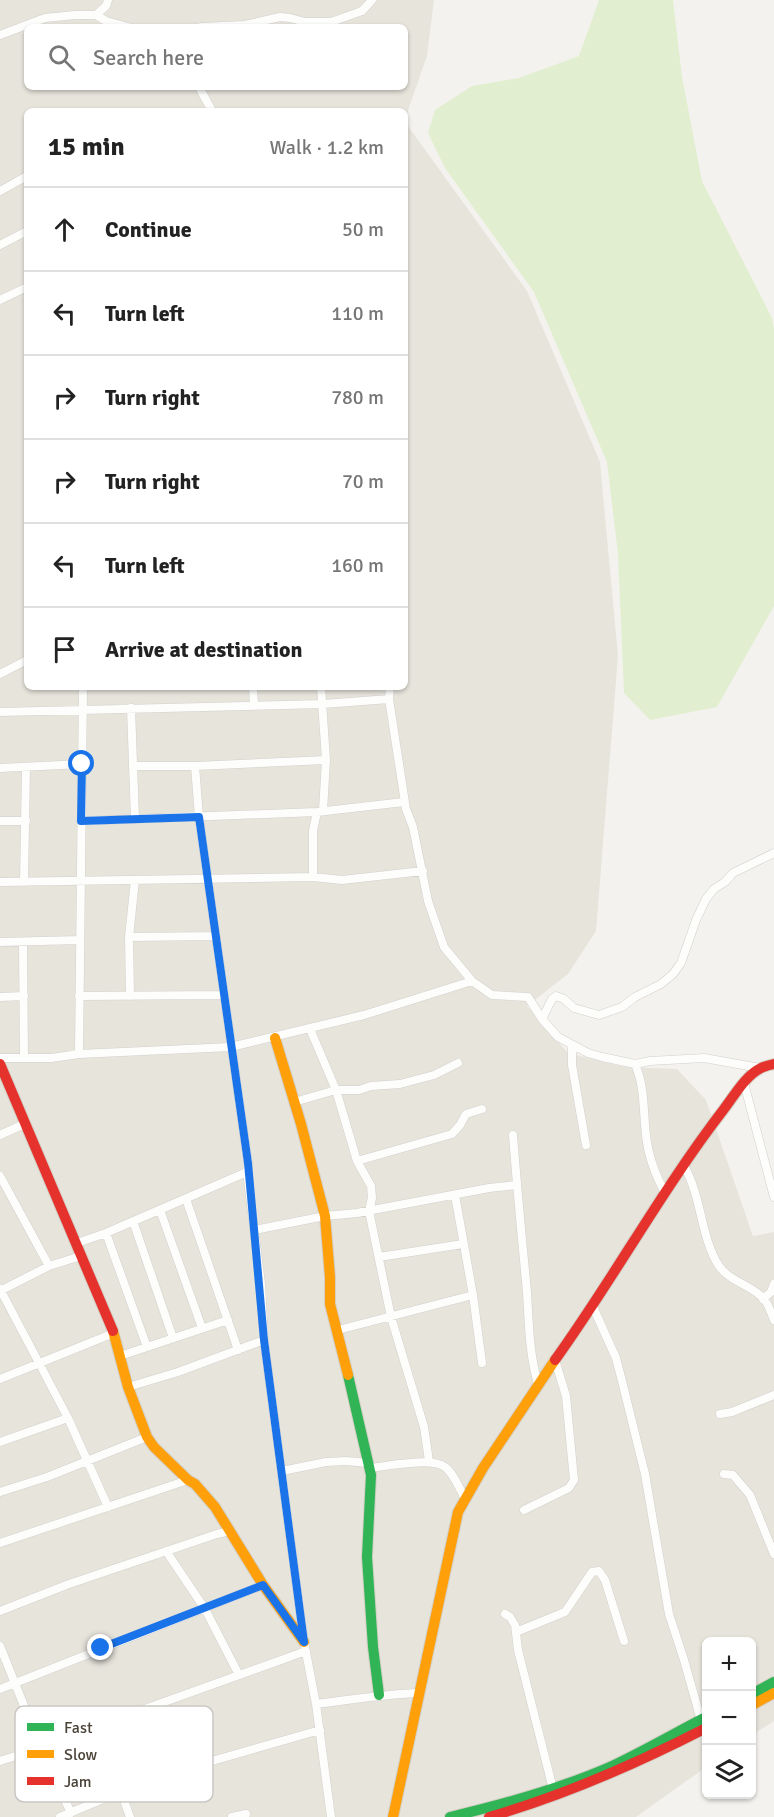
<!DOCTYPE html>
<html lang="en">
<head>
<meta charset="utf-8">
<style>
	body { margin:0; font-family:Signika,sans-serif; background:#f2f2f2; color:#222 }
	.controls { position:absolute; right:18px; bottom:18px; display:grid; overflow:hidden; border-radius:9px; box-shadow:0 2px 4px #0004 }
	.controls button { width:54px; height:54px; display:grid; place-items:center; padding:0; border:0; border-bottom:2px solid #e0e0e0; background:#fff; color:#222; font:30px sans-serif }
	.stop { position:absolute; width:18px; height:18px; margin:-14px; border:4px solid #1a73e8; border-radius:50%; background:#fff }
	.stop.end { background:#1a73e8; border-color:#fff; box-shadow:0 2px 6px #0008 }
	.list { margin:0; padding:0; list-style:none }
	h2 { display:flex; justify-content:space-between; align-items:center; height:78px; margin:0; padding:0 24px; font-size:26px }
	h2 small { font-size:20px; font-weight:400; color:#767676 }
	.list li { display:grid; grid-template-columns:39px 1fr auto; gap:18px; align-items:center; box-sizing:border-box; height:84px; padding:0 24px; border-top:2px solid #e0e0e0 }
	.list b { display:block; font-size:22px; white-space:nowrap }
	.list em { font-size:20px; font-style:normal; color:#767676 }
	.icon { flex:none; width:33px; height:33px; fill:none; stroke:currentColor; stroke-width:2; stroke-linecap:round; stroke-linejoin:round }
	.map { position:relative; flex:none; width:774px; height:1817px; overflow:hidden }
	.search { position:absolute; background:#fff; box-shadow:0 2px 4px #0004; left:24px; top:24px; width:384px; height:66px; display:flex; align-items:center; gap:15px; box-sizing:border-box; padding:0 21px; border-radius:9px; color:#767676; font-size:22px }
	.panel { position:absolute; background:#fff; box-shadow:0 2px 4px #0004; left:24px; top:108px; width:384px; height:582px; border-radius:9px }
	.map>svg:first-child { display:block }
	.residential { fill:#e7e4dc; fill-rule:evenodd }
	.green { fill:#e1eecf }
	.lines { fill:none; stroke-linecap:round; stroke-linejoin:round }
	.street-casing { stroke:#d2d0cb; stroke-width:9 }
	.fast-casing { stroke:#d3cfc5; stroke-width:12 }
	.slow-casing { stroke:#d3cfc5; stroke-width:12 }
	.jam-casing { stroke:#d3cfc5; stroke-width:12 }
	.street { stroke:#fdfdfc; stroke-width:8 }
	.fast { stroke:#30b455; stroke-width:10 }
	.slow { stroke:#ff9f0a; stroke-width:10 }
	.jam { stroke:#e5322d; stroke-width:10 }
	.route { stroke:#1a73e8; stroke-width:8 }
	.key { fill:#fff; stroke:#c9c7c4; stroke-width:1.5 }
	.key-label { font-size:16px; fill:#4b4439 }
</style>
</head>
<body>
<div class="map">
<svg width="774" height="1817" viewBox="0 0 774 1817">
	<rect width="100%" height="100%" fill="#f4f2ee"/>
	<path class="residential" d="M 0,0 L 434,0 L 427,56 L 405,119 L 405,111 L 27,111 L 27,687 L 405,687 L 405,122 L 527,291 L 600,462 L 618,656 L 596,931 L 568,974 L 527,1006 L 568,1053 L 625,1067 L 677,1069 L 706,1100 L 753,1236 L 774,1232 L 774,1721 L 752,1735 L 752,1642 L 706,1642 L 706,1767 L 636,1817 L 0,1817 ZM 27,27 L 405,27 L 405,87 L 27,87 Z"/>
	<path class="green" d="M 599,0 L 673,0 L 682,77 L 702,181 L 772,318 L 774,329 L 774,606 L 717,707 L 650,720 L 624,693 L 618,554 L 607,462 L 534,292 L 445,168 L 428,133 L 435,110 L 472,86 L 519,78 L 579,56 Z"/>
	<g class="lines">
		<defs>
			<path id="street" d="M 96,15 L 106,6 L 108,0
				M 201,27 L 245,25 L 280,17 L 290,18 L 305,22 L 331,22 L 362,11 L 372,0
				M 0,35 L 45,18 L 75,15 L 96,15 L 106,21 L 128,27
				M 199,87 L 212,111
				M 0,191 L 27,176
				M 0,245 L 27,231
				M 0,300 L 27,287
				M 0,674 L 27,660
				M 253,687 L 254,705
				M 321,687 L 326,760 L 323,811
				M 390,687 L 389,699 L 406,809 L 413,827 L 428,901 L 444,947 L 472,981 L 492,995 L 528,997 L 542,1019 L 558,1037 L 588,1053 L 602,1057 L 635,1064 L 650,1061 L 704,1058 L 760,1068
				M 131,708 L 135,819
				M 0,712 L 323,704 L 389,699
				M 133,766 L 195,766 L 326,760
				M 0,768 L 82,764
				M 0,821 L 26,821
				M 81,821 L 317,812 L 404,802
				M 313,877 L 313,831 L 317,812
				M 0,882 L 313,877 L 342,880 L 423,871
				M 24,882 L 26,768
				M 129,937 L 216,936
				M 0,942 L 80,940
				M 23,942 L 24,1058
				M 79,996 L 224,995
				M 130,996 L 129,937 L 135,880
				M 0,997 L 24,996
				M 542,1019 L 552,999 L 556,996 L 564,999 L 574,1008 L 599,1015 L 622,1007 L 635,997 L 661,984 L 673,974 L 681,963 L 696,920 L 706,899 L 714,889 L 725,882 L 733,873 L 774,853
				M 310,1029 L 336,1090 L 357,1161 L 371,1186 L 372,1198 L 369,1211 L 391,1317 L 424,1427 L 429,1461
				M 572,1045 L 572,1065 L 586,1145
				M 79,1054 L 83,687
				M 0,1058 L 51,1058 L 79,1054 L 231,1047 L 364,1015 L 472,981
				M 635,1064 C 645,1087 643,1110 646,1135 C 648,1156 655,1174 665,1193
				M 744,1083 L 774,1197
				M 294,1102 L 336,1090 L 359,1090 L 371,1086 L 400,1084 L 434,1075 L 458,1063
				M 0,1135 L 24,1124
				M 513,1135 C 517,1188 522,1240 527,1292 C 529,1325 529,1352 538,1384
				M 357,1161 L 452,1134 L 460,1125 L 466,1114 L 482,1109
				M 684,1166 C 702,1197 700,1236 719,1266 C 730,1282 752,1285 764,1299 C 769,1305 771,1313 774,1320
				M 247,1172 L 261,1284 L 264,1340 L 304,1642 L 316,1704 L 331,1817
				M 0,1176 L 49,1266
				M 455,1195 L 473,1295 L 482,1363
				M 186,1199 L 238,1350
				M 160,1210 L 202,1328
				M 133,1221 L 173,1338
				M 254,1230 L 325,1216 L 357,1213 L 489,1188 L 517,1185
				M 106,1233 L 147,1347
				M 77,1243 L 106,1233 L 247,1172 L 248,1163 L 199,817 L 195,766
				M 379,1257 L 463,1244
				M 0,1289 L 68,1418 L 108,1507
				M 0,1291 L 49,1266 L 81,1256
				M 763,1299 L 771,1292 L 774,1284
				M 593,1307 L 616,1358 L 622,1381 L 645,1474 L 669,1614 L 684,1660 L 701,1720
				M 338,1330 L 473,1295
				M 120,1356 L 228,1320
				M 0,1379 L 114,1333
				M 128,1387 L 178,1372 L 264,1340
				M 720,1414 L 732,1412 L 774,1395
				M 0,1442 L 68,1418
				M 370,1468 C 388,1466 431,1457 445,1467 C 454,1474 460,1489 465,1499
				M 282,1471 L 326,1462 L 346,1461 L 369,1463
				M 724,1474 L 733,1475 L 750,1495 L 774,1554
				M 0,1492 L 47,1477 L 147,1437
				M 524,1510 L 569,1488 L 574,1480 L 566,1396 L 555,1360
				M 0,1543 L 188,1480
				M 166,1551 L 205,1609 L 239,1675
				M 0,1611 L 69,1584 L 217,1534 L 230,1531
				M 505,1614 L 510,1617 L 515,1625 L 518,1650 L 554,1793
				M 516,1632 L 565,1612 L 592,1572 L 599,1571 L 605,1580 L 624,1641
				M 0,1646 L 41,1748 L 71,1813
				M 0,1689 L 263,1585
				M 316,1704 C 350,1700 384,1694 419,1693
				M 89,1729 L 121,1792 L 130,1817
				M 0,1761 L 41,1748 L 89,1729 L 306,1651
				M 60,1817 L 156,1777 L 320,1730
				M 232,1817 L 246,1814"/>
			<path id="fast" d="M 348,1375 L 371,1475 L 367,1557 L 373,1647 L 379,1695
				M 752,1694 L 774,1682
				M 450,1817 C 505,1804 560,1789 612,1766 C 644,1751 675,1733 706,1717"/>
			<path id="slow" d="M 275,1038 L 301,1124 L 325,1216 L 330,1277 L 330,1304 L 348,1375
				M 113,1331 L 128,1387 L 147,1437 L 154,1447 L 188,1480 L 195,1484 L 215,1507 L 263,1585 L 304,1642
				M 752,1705 L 774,1693
				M 393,1817 L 458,1512 L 483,1468 L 555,1360"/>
			<path id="jam" d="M 0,1064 L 113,1331
				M 555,1360 C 614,1278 663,1188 724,1109 C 734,1096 746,1075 761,1068 C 765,1066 770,1065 774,1064
				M 489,1817 C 565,1795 636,1764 706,1728"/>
		</defs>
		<use href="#street" class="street-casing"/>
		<use href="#fast" class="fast-casing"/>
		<use href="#slow" class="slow-casing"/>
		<use href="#jam" class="jam-casing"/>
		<use href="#street" class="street"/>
		<use href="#fast" class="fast"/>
		<use href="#slow" class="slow"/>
		<use href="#jam" class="jam"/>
	</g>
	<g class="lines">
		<path class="route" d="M 82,764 L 81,821 L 199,817 L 248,1163 L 264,1340 L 304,1642 L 263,1585 L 101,1648"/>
	</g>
	<rect x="15" y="1706" width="198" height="96" rx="9" class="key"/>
	<rect x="27" y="1723" width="27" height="8" fill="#30b455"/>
	<rect x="27" y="1750" width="27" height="8" fill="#ff9f0a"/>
	<rect x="27" y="1777" width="27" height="8" fill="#e5322d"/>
	<g class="key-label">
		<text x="64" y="1733">Fast</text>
		<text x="64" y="1760">Slow</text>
		<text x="64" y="1787">Jam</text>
	</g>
</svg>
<div class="controls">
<button>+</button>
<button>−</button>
<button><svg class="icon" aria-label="layers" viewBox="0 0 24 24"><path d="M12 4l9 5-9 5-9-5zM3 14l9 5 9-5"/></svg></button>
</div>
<div class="stop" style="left:82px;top:764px"></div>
<div class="stop end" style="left:101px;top:1648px"></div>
<div class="search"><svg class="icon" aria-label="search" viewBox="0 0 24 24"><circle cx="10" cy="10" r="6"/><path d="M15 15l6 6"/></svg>Search here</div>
<section class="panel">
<h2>15 min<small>Walk · 1.2 km</small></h2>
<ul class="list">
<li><svg class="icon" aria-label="ahead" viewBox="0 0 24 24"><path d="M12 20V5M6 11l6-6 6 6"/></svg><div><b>Continue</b></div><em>50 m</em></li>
<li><svg class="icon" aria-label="left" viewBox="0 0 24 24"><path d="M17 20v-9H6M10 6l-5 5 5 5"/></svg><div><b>Turn left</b></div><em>110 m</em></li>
<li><svg class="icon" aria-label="right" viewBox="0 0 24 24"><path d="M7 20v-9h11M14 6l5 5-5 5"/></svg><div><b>Turn right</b></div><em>780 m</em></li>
<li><svg class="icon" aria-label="right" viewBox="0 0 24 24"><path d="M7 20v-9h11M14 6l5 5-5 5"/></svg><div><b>Turn right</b></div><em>70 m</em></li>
<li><svg class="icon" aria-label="left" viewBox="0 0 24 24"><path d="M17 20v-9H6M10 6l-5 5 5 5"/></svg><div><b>Turn left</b></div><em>160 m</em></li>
<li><svg class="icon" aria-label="arrive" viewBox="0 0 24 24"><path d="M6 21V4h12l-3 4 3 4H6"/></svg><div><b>Arrive at destination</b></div></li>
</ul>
</section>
</div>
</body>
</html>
